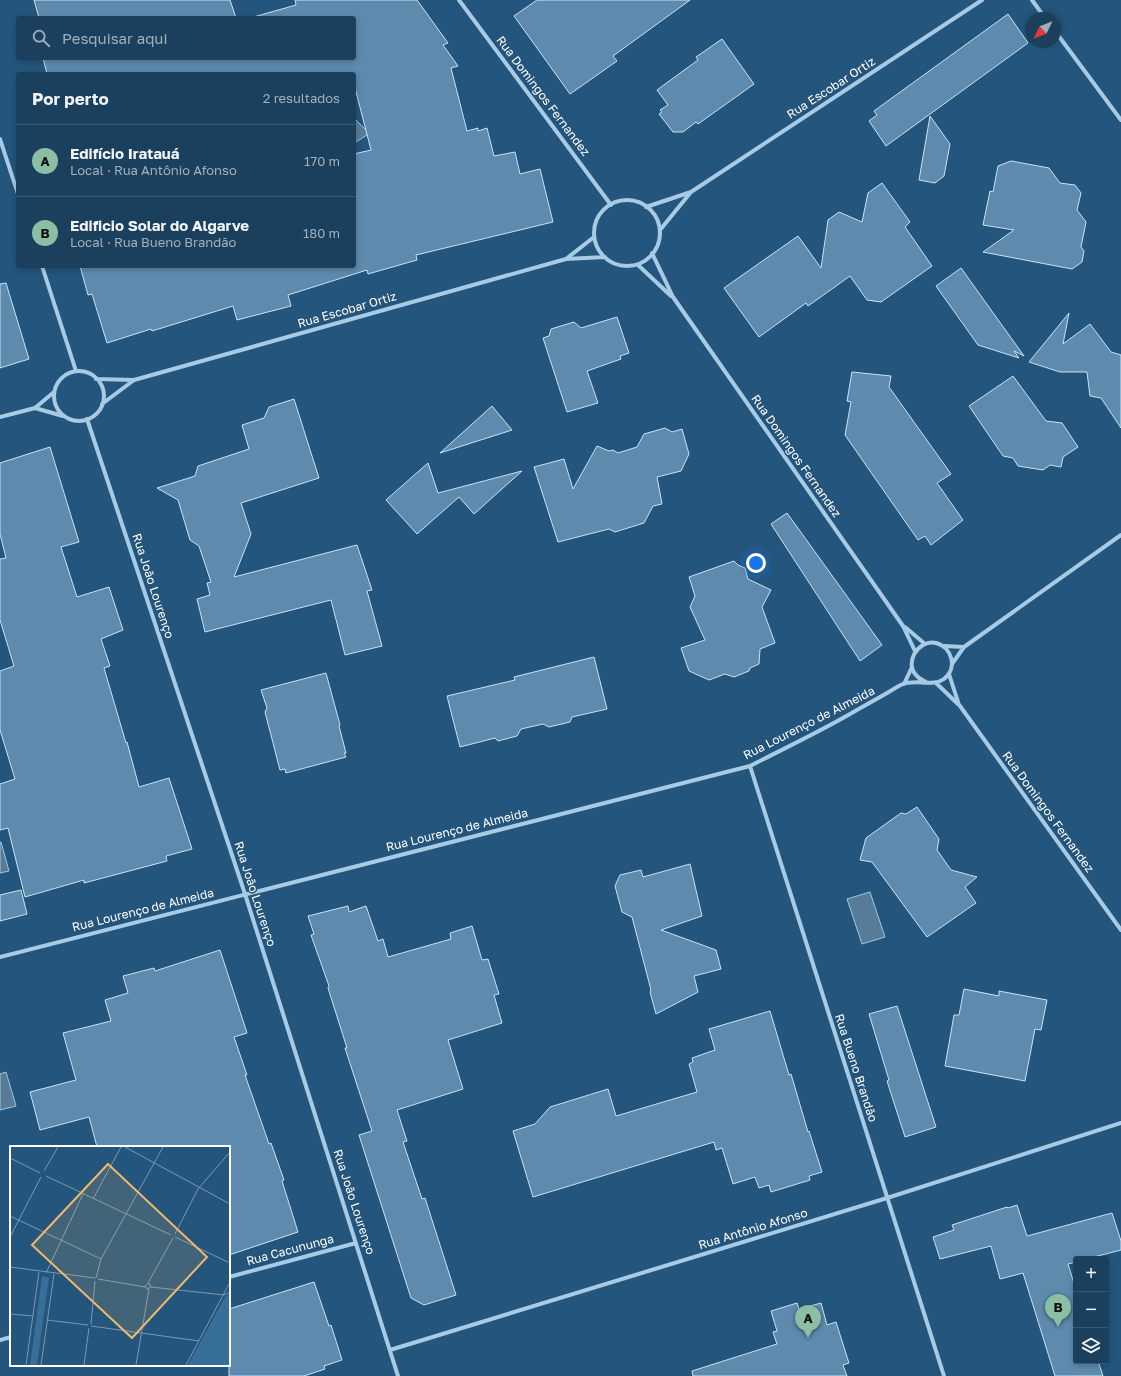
<!DOCTYPE html>
<html lang="pt">
<head>
<meta charset="utf-8">
<style>
	body { margin:0; font-family:"Golos Text",sans-serif; background:#244763; color:#f1f3f6 }
	.controls { position:absolute; right:12px; bottom:12px; display:grid; overflow:hidden; border-radius:4px; box-shadow:0 2px 6px #0003 }
	.controls button { width:36px; height:36px; display:grid; place-items:center; padding:0; border:0; border-bottom:1px solid #395972; background:#1b405d; color:#f1f3f6; font:20px sans-serif }
	.compass { position:absolute; left:1025px; top:12px; width:36px; height:36px; border-radius:50%; background:#1b405d; box-shadow:0 2px 6px #0003; rotate:227deg }
	.you { position:absolute; left:756px; top:563px; width:14px; height:14px; margin:-10px; border:3px solid #fff; border-radius:50%; background:#1a73e8; box-shadow:0 0 0 6px #1a73e833 }
	.badge { display:grid; place-items:center; width:26px; height:26px; border-radius:50%; background:#8abfa5; color:#111; font-size:13px; font-weight:700 }
	.pin { position:absolute; translate:-50% -33px; filter:drop-shadow(0 1px 2px #0008) }
	.pin::after { content:''; position:absolute; top:21px; width:14px; height:12px; background:inherit; clip-path:polygon(0 0,100% 0,50% 100%) }
	.list { margin:0; padding:0; list-style:none }
	h2 { display:flex; justify-content:space-between; align-items:center; height:52px; margin:0; padding:0 16px; font-size:17px }
	h2 small { font-size:13px; font-weight:400; color:#a0afbc }
	.list li { display:grid; grid-template-columns:26px 1fr auto; gap:12px; align-items:center; box-sizing:border-box; height:72px; padding:0 16px; border-top:1px solid #395972 }
	.list b { display:block; font-size:15px; white-space:nowrap }
	.list p { margin:0; font-size:13px; white-space:nowrap; color:#a0afbc }
	.list em { font-size:13px; font-style:normal; color:#a0afbc }
	.icon { flex:none; width:22px; height:22px; fill:none; stroke:currentColor; stroke-width:2; stroke-linecap:round; stroke-linejoin:round }
	.map { position:relative; flex:none; width:1121px; height:1376px; overflow:hidden }
	.search { position:absolute; background:#1b405d; box-shadow:0 2px 6px #0003; left:16px; top:16px; width:340px; height:44px; display:flex; align-items:center; gap:10px; box-sizing:border-box; padding:0 14px; border-radius:4px; color:#a0afbc; font-size:15px }
	.panel { position:absolute; background:#1b405d; box-shadow:0 2px 6px #0003; left:16px; top:72px; width:340px; height:196px; border-radius:4px }
	.map>svg:first-child { display:block }
	.water { fill:#587c97; stroke:#9cc7e6 }
	.building { fill:#5d8aad; stroke:#cae3f4 }
	.lines { fill:none; stroke-linecap:round; stroke-linejoin:round }
	.minor { stroke:#a8cbe5; stroke-width:4 }
	.labels { text-anchor:middle; stroke-width:3; stroke-linejoin:round; paint-order:stroke }
	.street-label { font-size:12px; fill:#fff; stroke:#24557c }
	.inset-road { fill:none; stroke:#7c99b0; stroke-width:1 }
	.view { fill:#efb96b; fill-opacity:0.15; stroke:#efb96b; stroke-width:2 }
	.inset-edge { fill:none; stroke:#fff; stroke-width:2 }
</style>
</head>
<body>
<div class="map">
<svg width="1121" height="1376" viewBox="0 0 1121 1376">
	<rect width="100%" height="100%" fill="#24557c"/>
	<path class="water" d="M 354,118 L 368,132 L 367,135 L 356,142 L 354,141 Z
		M 0,842 L 1,842 L 9,871 L 0,873 Z
		M 870,892 L 885,937 L 862,944 L 847,899 Z
		M 6,1072 L 16,1106 L 0,1110 L 0,1074 Z"/>
	<path class="building" d="M 34,0 L 230,0 L 236,18 L 39,18 Z
		M 295,0 L 417,0 L 448,43 L 443,45 L 458,66 L 451,68 L 467,131 L 478,128 L 478,131 L 487,128 L 494,156 L 515,152 L 520,174 L 540,169 L 553,222 L 416,255 L 417,260 L 368,274 L 367,270 L 288,295 L 291,306 L 237,320 L 233,306 L 152,331 L 151,329 L 107,343 L 92,294 L 88,295 L 80,266 L 354,266 L 354,154 L 371,150 L 354,84 L 354,74 L 47,74 L 43,58 L 354,58 L 354,18 L 250,18 L 296,5 Z
		M 537,0 L 690,0 L 613,56 L 617,61 L 570,94 L 514,16 Z
		M 1008,14 L 1028,43 L 886,146 L 869,121 L 877,115 L 874,111 Z
		M 722,39 L 754,84 L 698,124 L 696,122 L 683,132 L 673,132 L 659,114 L 662,112 L 660,110 L 668,105 L 657,90 L 698,60 L 696,57 Z
		M 930,116 L 950,144 L 944,176 L 935,183 L 919,180 Z
		M 1011,161 L 1049,168 L 1060,183 L 1075,185 L 1081,193 L 1077,210 L 1086,222 L 1081,247 L 1084,251 L 1082,262 L 1072,269 L 983,252 L 1014,230 L 983,225 L 990,191 L 993,192 L 998,166 Z
		M 882,183 L 910,222 L 905,227 L 932,266 L 881,302 L 867,300 L 850,276 L 808,306 L 806,303 L 759,337 L 724,288 L 798,236 L 821,268 L 828,220 L 839,212 L 862,222 L 868,193 Z
		M 961,268 L 1024,356 L 1014,351 L 1019,358 L 978,345 L 936,286 Z
		M 6,283 L 29,359 L 0,368 L 0,284 Z
		M 1069,313 L 1063,344 L 1090,324 L 1111,352 L 1121,355 L 1121,428 L 1101,398 L 1090,396 L 1087,372 L 1060,372 L 1029,362 Z
		M 617,317 L 629,353 L 620,356 L 621,359 L 587,371 L 598,403 L 567,412 L 543,338 L 549,336 L 551,329 L 574,322 L 581,328 Z
		M 852,372 L 891,376 L 889,387 L 951,474 L 937,483 L 963,520 L 931,545 L 925,536 L 918,540 L 845,435 L 851,402 L 847,401 Z
		M 1013,376 L 1046,421 L 1062,423 L 1078,447 L 1063,457 L 1061,467 L 1050,465 L 1043,470 L 1018,466 L 1013,458 L 1003,456 L 969,406 Z
		M 294,399 L 319,478 L 241,503 L 251,534 L 234,577 L 357,545 L 372,590 L 367,591 L 382,646 L 345,655 L 331,600 L 205,632 L 197,599 L 210,595 L 207,583 L 211,582 L 199,546 L 190,540 L 178,500 L 157,488 L 195,476 L 198,466 L 249,449 L 242,425 L 264,418 L 269,407 Z
		M 492,406 L 512,430 L 440,453 Z
		M 665,428 L 672,432 L 682,429 L 689,454 L 681,471 L 657,477 L 662,504 L 653,506 L 644,523 L 615,532 L 609,529 L 558,542 L 534,467 L 564,459 L 573,489 L 597,446 L 609,451 L 613,450 L 618,453 L 637,447 L 644,434 Z
		M 50,447 L 79,542 L 61,547 L 77,597 L 109,587 L 123,630 L 101,639 L 110,666 L 104,668 L 126,743 L 127,742 L 139,787 L 169,778 L 192,849 L 166,856 L 167,861 L 84,883 L 84,880 L 25,897 L 8,828 L 0,830 L 0,784 L 15,779 L 0,730 L 0,671 L 14,666 L 0,620 L 0,559 L 6,558 L 0,534 L 0,463 Z
		M 428,463 L 438,493 L 522,471 L 474,514 L 459,497 L 417,534 L 386,500 Z
		M 787,513 L 882,645 L 860,661 L 771,524 Z
		M 734,561 L 738,565 L 745,568 L 748,579 L 771,590 L 762,607 L 775,643 L 760,649 L 759,664 L 750,668 L 749,671 L 734,677 L 725,674 L 709,680 L 689,671 L 681,648 L 705,640 L 690,607 L 695,596 L 689,577 Z
		M 594,657 L 607,709 L 572,717 L 570,722 L 549,727 L 543,724 L 521,729 L 517,736 L 498,741 L 495,738 L 460,747 L 447,696 L 515,680 L 514,677 Z
		M 326,673 L 340,725 L 339,726 L 346,753 L 344,753 L 346,757 L 286,773 L 285,769 L 280,770 L 265,712 L 267,708 L 261,690 Z
		M 917,807 L 939,839 L 937,850 L 951,870 L 977,877 L 965,887 L 976,903 L 927,937 L 872,862 L 860,860 L 866,838 L 901,813 L 906,814 Z
		M 690,864 L 702,916 L 661,930 L 716,950 L 721,969 L 694,976 L 698,992 L 656,1014 L 650,992 L 651,990 L 632,917 L 622,912 L 615,886 L 620,875 L 641,870 L 643,877 Z
		M 21,890 L 27,914 L 0,921 L 0,895 Z
		M 348,906 L 349,912 L 366,906 L 378,941 L 383,939 L 388,957 L 451,939 L 450,933 L 472,926 L 482,960 L 488,959 L 499,994 L 494,995 L 502,1023 L 448,1040 L 463,1089 L 397,1110 L 407,1141 L 403,1142 L 422,1199 L 425,1198 L 456,1295 L 424,1305 L 411,1298 L 359,1135 L 372,1131 L 345,1048 L 347,1048 L 328,988 L 329,986 L 311,935 L 314,934 L 308,916 Z
		M 220,950 L 247,1033 L 234,1037 L 247,1075 L 245,1075 L 269,1144 L 271,1143 L 284,1180 L 282,1181 L 298,1232 L 229,1255 L 229,1147 L 97,1147 L 89,1117 L 40,1130 L 30,1092 L 76,1080 L 63,1033 L 111,1021 L 105,1000 L 128,993 L 123,976 L 154,968 L 155,971 Z
		M 964,989 L 999,996 L 999,991 L 1047,1000 L 1041,1030 L 1035,1029 L 1025,1081 L 945,1066 L 954,1015 L 959,1015 Z
		M 897,1006 L 936,1127 L 905,1137 L 887,1081 L 889,1080 L 869,1014 Z
		M 770,1011 L 789,1075 L 791,1074 L 808,1132 L 809,1131 L 822,1172 L 809,1176 L 810,1180 L 771,1192 L 769,1185 L 759,1188 L 755,1177 L 733,1184 L 722,1148 L 716,1150 L 714,1142 L 533,1197 L 513,1131 L 535,1124 L 550,1107 L 608,1089 L 616,1116 L 697,1092 L 689,1064 L 693,1062 L 692,1058 L 715,1050 L 709,1029 Z
		M 1017,1205 L 1027,1236 L 1112,1213 L 1121,1241 L 1121,1250 L 1086,1259 L 1076,1259 L 1076,1262 L 1068,1264 L 1076,1290 L 1076,1361 L 1098,1361 L 1103,1376 L 1055,1376 L 1023,1273 L 1000,1279 L 991,1246 L 940,1259 L 933,1237 L 954,1230 L 952,1225 L 1007,1207 L 1008,1208 Z
		M 314,1282 L 329,1326 L 331,1325 L 342,1360 L 324,1366 L 325,1369 L 304,1376 L 229,1376 L 229,1309 Z
		M 797,1303 L 799,1309 L 821,1303 L 827,1325 L 836,1322 L 849,1363 L 843,1365 L 847,1376 L 693,1376 L 692,1371 L 777,1344 L 773,1332 L 777,1331 L 771,1311 Z"/>
	<g class="lines">
		<path class="minor" d="M 459,0 L 611,205
			M 1032,0 L 1045,18
			M 1055,31 L 1121,120
			M 0,139 L 18,194
			M594 233a33 33 0 1 1 66 0a33 33 0 1 1-66 0Z
			M 646,207 L 691,192 L 982,0
			M 660,230 L 691,192
			M 652,253 L 673,297 L 903,626 L 915,651
			M 566,259 L 594,237
			M 638,265 L 671,296
			M 42,266 L 76,371
			M54 396a25 25 0 1 1 50 0a25 25 0 1 1-50 0Z
			M 96,379 L 134,380 L 566,259 L 605,257
			M 102,404 L 134,380
			M 35,408 L 63,416
			M 0,417 L 35,408 L 54,392
			M 87,419 L 245,894 L 398,1376
			M 905,627 L 925,644
			M 944,646 L 964,647
			M 952,664 L 964,647 L 1121,535
			M 949,674 L 959,705
			M 936,683 L 960,706 L 1121,930
			M 904,684 L 912,667
			M 750,766 L 944,1376
			M 0,957 L 750,766 C 783,749 817,733 850,714 C 862,707 875,700 887,693 C 892,690 898,686 903,684 C 916,679 933,687 944,679 C 958,668 952,647 936,643 C 917,639 903,665 918,677 C 920,679 924,681 926,682
			M 229,1277 L 356,1243
			M 0,1340 L 11,1337
			M 390,1350 L 887,1198 L 1121,1123"/>
	</g>
	<g class="labels">
		<g class="street-label">
			<text transform="translate(831 88) rotate(-33)" y="4">Rua Escobar Ortiz</text>
			<text transform="translate(543 96) rotate(53)" y="4">Rua Domingos Fernandez</text>
			<text transform="translate(347 310) rotate(-16)" y="4">Rua Escobar Ortiz</text>
			<text transform="translate(796 456) rotate(55)" y="4">Rua Domingos Fernandez</text>
			<text transform="translate(153 586) rotate(72)" y="4">Rua João Lourenço</text>
			<text transform="translate(809 723) rotate(-27)" y="4">Rua Lourenço de Almeida</text>
			<text transform="translate(1048 812) rotate(54)" y="4">Rua Domingos Fernandez</text>
			<text transform="translate(457 830) rotate(-14)" y="4">Rua Lourenço de Almeida</text>
			<text transform="translate(255 894) rotate(72)" y="4">Rua João Lourenço</text>
			<text transform="translate(143 910) rotate(-14)" y="4">Rua Lourenço de Almeida</text>
			<text transform="translate(856 1068) rotate(72)" y="4">Rua Bueno Brandão</text>
			<text transform="translate(354 1202) rotate(72)" y="4">Rua João Lourenço</text>
			<text transform="translate(753 1229) rotate(-17)" y="4">Rua Antônio Afonso</text>
			<text transform="translate(290 1250) rotate(-15)" y="4">Rua Cacununga</text>
		</g>
	</g>
	<g transform="translate(10 1146)">
		<rect width="220" height="220" fill="#24557c"/>
		<path d="M 32,130 L 39,132 L 27,219 L 20,219 ZM 220,147 L 220,219 L 178,219 L 215,151 Z" fill="#376f99"/>
		<path class="inset-road" d="M 115,1 L 220,58M 0,12 L 30,27M 34,25 L 48,1M 36,30 L 161,89M 83,53 L 111,1M 0,70 L 91,113M 165,88 L 188,43 L 220,6M 0,91 L 31,31M 165,91 L 220,117M 0,121 L 85,132M 36,127 L 73,48M 86,132 L 91,113 L 153,1M 88,133 L 135,141M 138,137 L 163,92M 141,141 L 139,137 L 135,140 L 137,143 L 141,141 L 214,149 L 220,146M 0,168 L 23,170M 37,174 L 78,179M 81,178 L 85,135M 81,180 L 189,195M 16,219 L 29,126M 31,219 L 44,128M 74,219 L 79,182M 126,219 L 139,143M 176,219 L 220,136"/>
		<path class="view" d="M 98,18 L 197,111 L 122,192 L 22,99 Z"/>
		<rect width="220" height="220" class="inset-edge"/>
	</g>
</svg>
<div class="controls">
<button>+</button>
<button>−</button>
<button><svg class="icon" aria-label="layers" viewBox="0 0 24 24"><path d="M12 4l9 5-9 5-9-5zM3 14l9 5 9-5"/></svg></button>
</div>
<svg class="compass" viewBox="-18 -18 36 36"><path d="M0-13l5 13h-10z" fill="#e53935"/><path d="M0 13l5-13h-10z" fill="#a0afbc"/></svg>
<div class="you"></div>
<div class="pin badge" style="left:808px;top:1338px">A</div>
<div class="pin badge" style="left:1058px;top:1327px">B</div>
<div class="search"><svg class="icon" aria-label="search" viewBox="0 0 24 24"><circle cx="10" cy="10" r="6"/><path d="M15 15l6 6"/></svg>Pesquisar aqui</div>
<section class="panel">
<h2>Por perto<small>2 resultados</small></h2>
<ul class="list">
<li><span class="badge">A</span><div><b>Edifício Iratauá</b><p>Local · Rua Antônio Afonso</p></div><em>170 m</em></li>
<li><span class="badge">B</span><div><b>Edificio Solar do Algarve</b><p>Local · Rua Bueno Brandão</p></div><em>180 m</em></li>
</ul>
</section>
</div>
</body>
</html>
